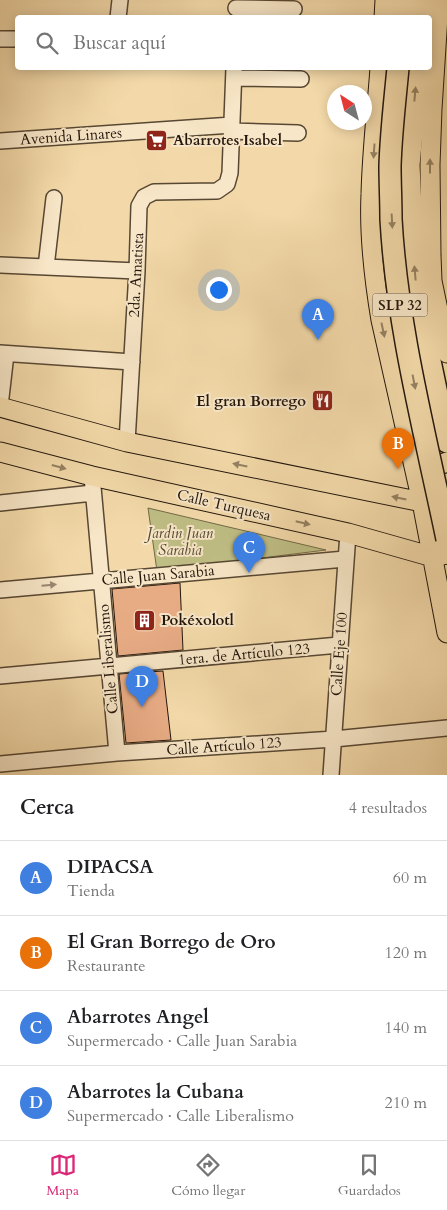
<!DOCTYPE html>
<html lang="es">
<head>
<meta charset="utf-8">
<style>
	body { margin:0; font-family:Cardo,serif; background:#f2f2f2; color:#202124 }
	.compass { position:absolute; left:327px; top:85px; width:45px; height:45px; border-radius:50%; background:#fff; box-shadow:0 2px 12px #0003; rotate:324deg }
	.you { position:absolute; left:218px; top:289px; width:18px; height:18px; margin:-12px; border:4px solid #fff; border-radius:50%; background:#1a73e8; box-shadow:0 0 0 8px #1a73e833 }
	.badge { display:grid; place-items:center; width:32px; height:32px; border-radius:50%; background:#db2777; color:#fff; font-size:16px; font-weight:700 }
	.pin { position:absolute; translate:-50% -41px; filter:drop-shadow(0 1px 2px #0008) }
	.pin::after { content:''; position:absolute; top:26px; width:18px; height:15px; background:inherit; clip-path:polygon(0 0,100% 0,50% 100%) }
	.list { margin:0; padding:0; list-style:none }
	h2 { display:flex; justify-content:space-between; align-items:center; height:65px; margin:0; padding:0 20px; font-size:21px }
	h2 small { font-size:16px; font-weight:400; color:#757577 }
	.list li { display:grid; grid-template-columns:32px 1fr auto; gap:15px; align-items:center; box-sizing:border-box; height:75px; padding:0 20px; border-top:1px solid #e0e0e0 }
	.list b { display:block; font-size:19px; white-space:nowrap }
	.list p { margin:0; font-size:16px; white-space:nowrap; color:#757577 }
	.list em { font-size:16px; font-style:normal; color:#757577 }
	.icon { flex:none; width:28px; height:28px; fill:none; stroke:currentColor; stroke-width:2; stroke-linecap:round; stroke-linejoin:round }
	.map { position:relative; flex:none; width:447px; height:775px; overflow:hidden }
	.search { position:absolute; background:#fff; box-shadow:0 2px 12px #0003; left:15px; right:15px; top:15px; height:55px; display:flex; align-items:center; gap:12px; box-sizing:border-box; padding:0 18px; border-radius:5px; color:#757577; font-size:19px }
	.sheet { height:365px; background:#fff }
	nav { display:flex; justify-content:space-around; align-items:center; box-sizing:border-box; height:70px; border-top:1px solid #e0e0e0; background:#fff; font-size:14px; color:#757577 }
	nav a { display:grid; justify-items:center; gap:2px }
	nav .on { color:#db2777 }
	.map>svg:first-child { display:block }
	.green { fill:#bfbe85; stroke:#716a48 }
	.building { fill:#e8ac85; stroke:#23160c }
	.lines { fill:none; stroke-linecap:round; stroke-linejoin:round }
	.minor-casing { stroke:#574733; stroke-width:18 }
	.major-casing { stroke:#23160c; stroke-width:21 }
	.highway-casing { stroke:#23160c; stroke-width:24 }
	.minor { stroke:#f7e6c7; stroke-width:15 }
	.major { stroke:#f3d9a9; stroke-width:19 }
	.highway { stroke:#f3d9a9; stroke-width:21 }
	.highway-bridge-casing { stroke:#23160c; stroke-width:24; stroke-linecap:butt }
	.highway-bridge { stroke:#f3d9a9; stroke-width:21 }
	.oneway { fill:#958162 }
	.oneway2 { fill:#988873 }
	.labels { text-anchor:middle; stroke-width:4; stroke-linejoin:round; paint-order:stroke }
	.shield { fill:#f7e6c7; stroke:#635444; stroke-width:1 }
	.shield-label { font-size:14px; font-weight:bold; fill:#23160c }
	.street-label { font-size:15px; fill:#23160c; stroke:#f7e6c7 }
	.poi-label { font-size:15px; font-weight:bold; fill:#23160c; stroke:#f7e6c7; text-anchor:start }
	.park-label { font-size:15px; font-style:italic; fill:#524830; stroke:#f7e6c7 }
</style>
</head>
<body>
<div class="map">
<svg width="447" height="775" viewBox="0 0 447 775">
	<rect width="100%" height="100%" fill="#f3d9a9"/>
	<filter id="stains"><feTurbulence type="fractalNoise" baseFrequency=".004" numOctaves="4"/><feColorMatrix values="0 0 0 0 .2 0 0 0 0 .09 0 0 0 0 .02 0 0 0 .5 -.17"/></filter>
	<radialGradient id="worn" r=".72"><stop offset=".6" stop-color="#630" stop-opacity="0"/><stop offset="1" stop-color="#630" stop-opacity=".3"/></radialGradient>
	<path class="green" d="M 148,508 L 326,550 L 157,571 Z"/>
	<path class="building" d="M 180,583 L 183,650 L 118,656 L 112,589 Z
		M 163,671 L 171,740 L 126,743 L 119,674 Z"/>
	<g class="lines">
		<defs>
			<path id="minor" d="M 236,8 L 294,9
				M 118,18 L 120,0
				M 0,39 L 18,39
				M 234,78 L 301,79
				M 231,131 L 298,133
				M 0,141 L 232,125
				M 0,265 L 137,271
				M 46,267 L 54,198
				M 0,353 L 132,362
				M 0,406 L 6,354
				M 127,442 L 137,271 L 139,206 L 144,197 L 154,192 L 217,191 L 227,184 L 230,173 L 234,68
				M 92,476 L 117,753
				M 0,503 L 93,493
				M 0,590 L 345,559
				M 0,676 L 339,645
				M 0,764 L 117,753 L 334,739 L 447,728
				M 331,775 L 348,533"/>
			<path id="major" d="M 439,0 L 432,109 L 430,165 L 431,255 L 432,281 L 447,353
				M 384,18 L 385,0
				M 380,68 C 377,110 372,152 371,194 C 369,236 374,278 381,320 L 422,502 L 447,633
				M 0,407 L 127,442 L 422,502 L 433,501
				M 0,452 L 92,476 L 348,533 L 433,557 L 447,554
				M 418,459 C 427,465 437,467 447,462"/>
			<path id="highway" d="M 402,18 L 404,0
				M 422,18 L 423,0
				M 418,68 L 409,165 L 413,251 L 415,284 L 421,318 L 447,442"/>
		</defs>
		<use href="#minor" class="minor-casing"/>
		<use href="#major" class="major-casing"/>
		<use href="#highway" class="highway-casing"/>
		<use href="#minor" class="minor"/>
		<use href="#major" class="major"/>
		<use href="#highway" class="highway"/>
		<defs>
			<path id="highway-bridge" d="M 398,68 C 395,100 391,133 390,166 C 390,183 391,201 391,219 C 397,327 425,433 447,539"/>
		</defs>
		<use href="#highway-bridge" class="highway-bridge-casing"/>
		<use href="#highway-bridge" class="highway-bridge"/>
	</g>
	<defs><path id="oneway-solid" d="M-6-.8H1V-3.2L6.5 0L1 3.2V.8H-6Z" transform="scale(1.25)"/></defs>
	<g class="oneway">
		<use href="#oneway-solid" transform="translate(415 94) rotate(-85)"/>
		<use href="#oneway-solid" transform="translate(374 151) rotate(94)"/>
		<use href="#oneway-solid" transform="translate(430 166) rotate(-90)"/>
		<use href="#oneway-solid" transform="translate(392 221) rotate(87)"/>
		<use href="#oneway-solid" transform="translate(415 273) rotate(-95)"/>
		<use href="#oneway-solid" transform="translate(383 330) rotate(78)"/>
		<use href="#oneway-solid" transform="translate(414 382) rotate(79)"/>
		<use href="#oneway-solid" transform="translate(240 465) rotate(-168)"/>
		<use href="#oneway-solid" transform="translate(59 467) rotate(15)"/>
		<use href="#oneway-solid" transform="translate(399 498) rotate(-168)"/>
		<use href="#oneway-solid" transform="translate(303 523) rotate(13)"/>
	</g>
	<use class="oneway2" href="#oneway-solid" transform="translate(49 585) rotate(-5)"/>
	<defs>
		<symbol id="supermarket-square" viewBox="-11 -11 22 22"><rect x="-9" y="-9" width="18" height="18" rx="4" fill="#8f2418" stroke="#f7e6c7"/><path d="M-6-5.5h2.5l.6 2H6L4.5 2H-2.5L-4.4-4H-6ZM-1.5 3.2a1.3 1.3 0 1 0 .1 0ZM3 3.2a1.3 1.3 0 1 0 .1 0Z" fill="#fff"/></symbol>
		<symbol id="restaurant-square" viewBox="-11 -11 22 22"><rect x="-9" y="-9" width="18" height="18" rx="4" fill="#8f2418" stroke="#f7e6c7"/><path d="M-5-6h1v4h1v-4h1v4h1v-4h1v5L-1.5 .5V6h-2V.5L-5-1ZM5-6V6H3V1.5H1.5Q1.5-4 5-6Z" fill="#fff"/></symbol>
		<symbol id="building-square" viewBox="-11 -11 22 22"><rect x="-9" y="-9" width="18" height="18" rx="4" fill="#8f2418" stroke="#f7e6c7"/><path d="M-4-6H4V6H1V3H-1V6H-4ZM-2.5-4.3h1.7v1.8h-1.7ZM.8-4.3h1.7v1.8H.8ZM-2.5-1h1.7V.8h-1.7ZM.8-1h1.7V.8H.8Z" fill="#fff"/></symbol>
	</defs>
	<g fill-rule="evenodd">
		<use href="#supermarket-square" x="144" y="128" width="25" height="25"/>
		<use href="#restaurant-square" x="310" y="388" width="25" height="25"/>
		<use href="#building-square" x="132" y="608" width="25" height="25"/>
	</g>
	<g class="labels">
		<rect class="shield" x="372.5" y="293.5" width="55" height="23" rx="4"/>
		<g class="shield-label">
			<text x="400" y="310">SLP 32</text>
		</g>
		<g class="street-label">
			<text transform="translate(71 136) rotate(-4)" y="5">Avenida Linares</text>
			<text transform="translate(136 275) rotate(-87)" y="5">2da. Amatista</text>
			<text transform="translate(224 505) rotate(13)" y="5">Calle Turquesa</text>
			<text transform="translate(158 575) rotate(-5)" y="5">Calle Juan Sarabia</text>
			<text transform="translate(244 654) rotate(-5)" y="5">1era. de Artículo 123</text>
			<text transform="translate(339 654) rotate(-86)" y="5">Calle Eje 100</text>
			<text transform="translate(108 659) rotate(-95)" y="5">Calle Liberalismo</text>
			<text transform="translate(224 746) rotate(-4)" y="5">Calle Artículo 123</text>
		</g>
		<g class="poi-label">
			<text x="173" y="145">Abarrotes Isabel</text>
			<text x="306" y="406" text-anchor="end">El gran Borrego</text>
			<text x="161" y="625">Pokéxolotl</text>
		</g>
		<g class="park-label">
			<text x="180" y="538">Jardin Juan<tspan x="180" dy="17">Sarabia</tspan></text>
		</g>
	</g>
	<rect width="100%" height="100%" filter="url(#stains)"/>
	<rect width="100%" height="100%" fill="url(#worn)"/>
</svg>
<svg class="compass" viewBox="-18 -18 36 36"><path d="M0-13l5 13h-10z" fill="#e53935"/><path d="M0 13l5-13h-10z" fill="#757577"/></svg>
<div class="you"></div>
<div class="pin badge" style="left:318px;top:340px;background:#3f7fe0">A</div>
<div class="pin badge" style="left:398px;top:469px;background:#e8710a">B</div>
<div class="pin badge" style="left:249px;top:573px;background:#3f7fe0">C</div>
<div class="pin badge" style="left:142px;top:707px;background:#3f7fe0">D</div>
<div class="search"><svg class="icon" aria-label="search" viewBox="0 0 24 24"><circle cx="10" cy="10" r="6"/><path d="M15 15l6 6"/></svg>Buscar aquí</div>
</div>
<section class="sheet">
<h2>Cerca<small>4 resultados</small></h2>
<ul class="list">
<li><span class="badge" style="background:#3f7fe0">A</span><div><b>DIPACSA</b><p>Tienda</p></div><em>60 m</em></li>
<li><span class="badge" style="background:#e8710a">B</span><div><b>El Gran Borrego de Oro</b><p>Restaurante</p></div><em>120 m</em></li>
<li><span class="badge" style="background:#3f7fe0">C</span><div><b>Abarrotes Angel</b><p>Supermercado · Calle Juan Sarabia</p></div><em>140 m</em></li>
<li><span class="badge" style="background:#3f7fe0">D</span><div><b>Abarrotes la Cubana</b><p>Supermercado · Calle Liberalismo</p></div><em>210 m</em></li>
</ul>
</section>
<nav>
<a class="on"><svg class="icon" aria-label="map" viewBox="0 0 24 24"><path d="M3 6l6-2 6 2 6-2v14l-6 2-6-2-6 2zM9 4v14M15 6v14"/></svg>Mapa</a>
<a><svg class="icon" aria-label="directions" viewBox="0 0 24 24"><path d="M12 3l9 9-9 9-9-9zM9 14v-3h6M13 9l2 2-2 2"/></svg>Cómo llegar</a>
<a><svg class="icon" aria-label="saved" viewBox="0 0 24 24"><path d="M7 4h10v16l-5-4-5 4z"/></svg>Guardados</a>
</nav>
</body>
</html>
